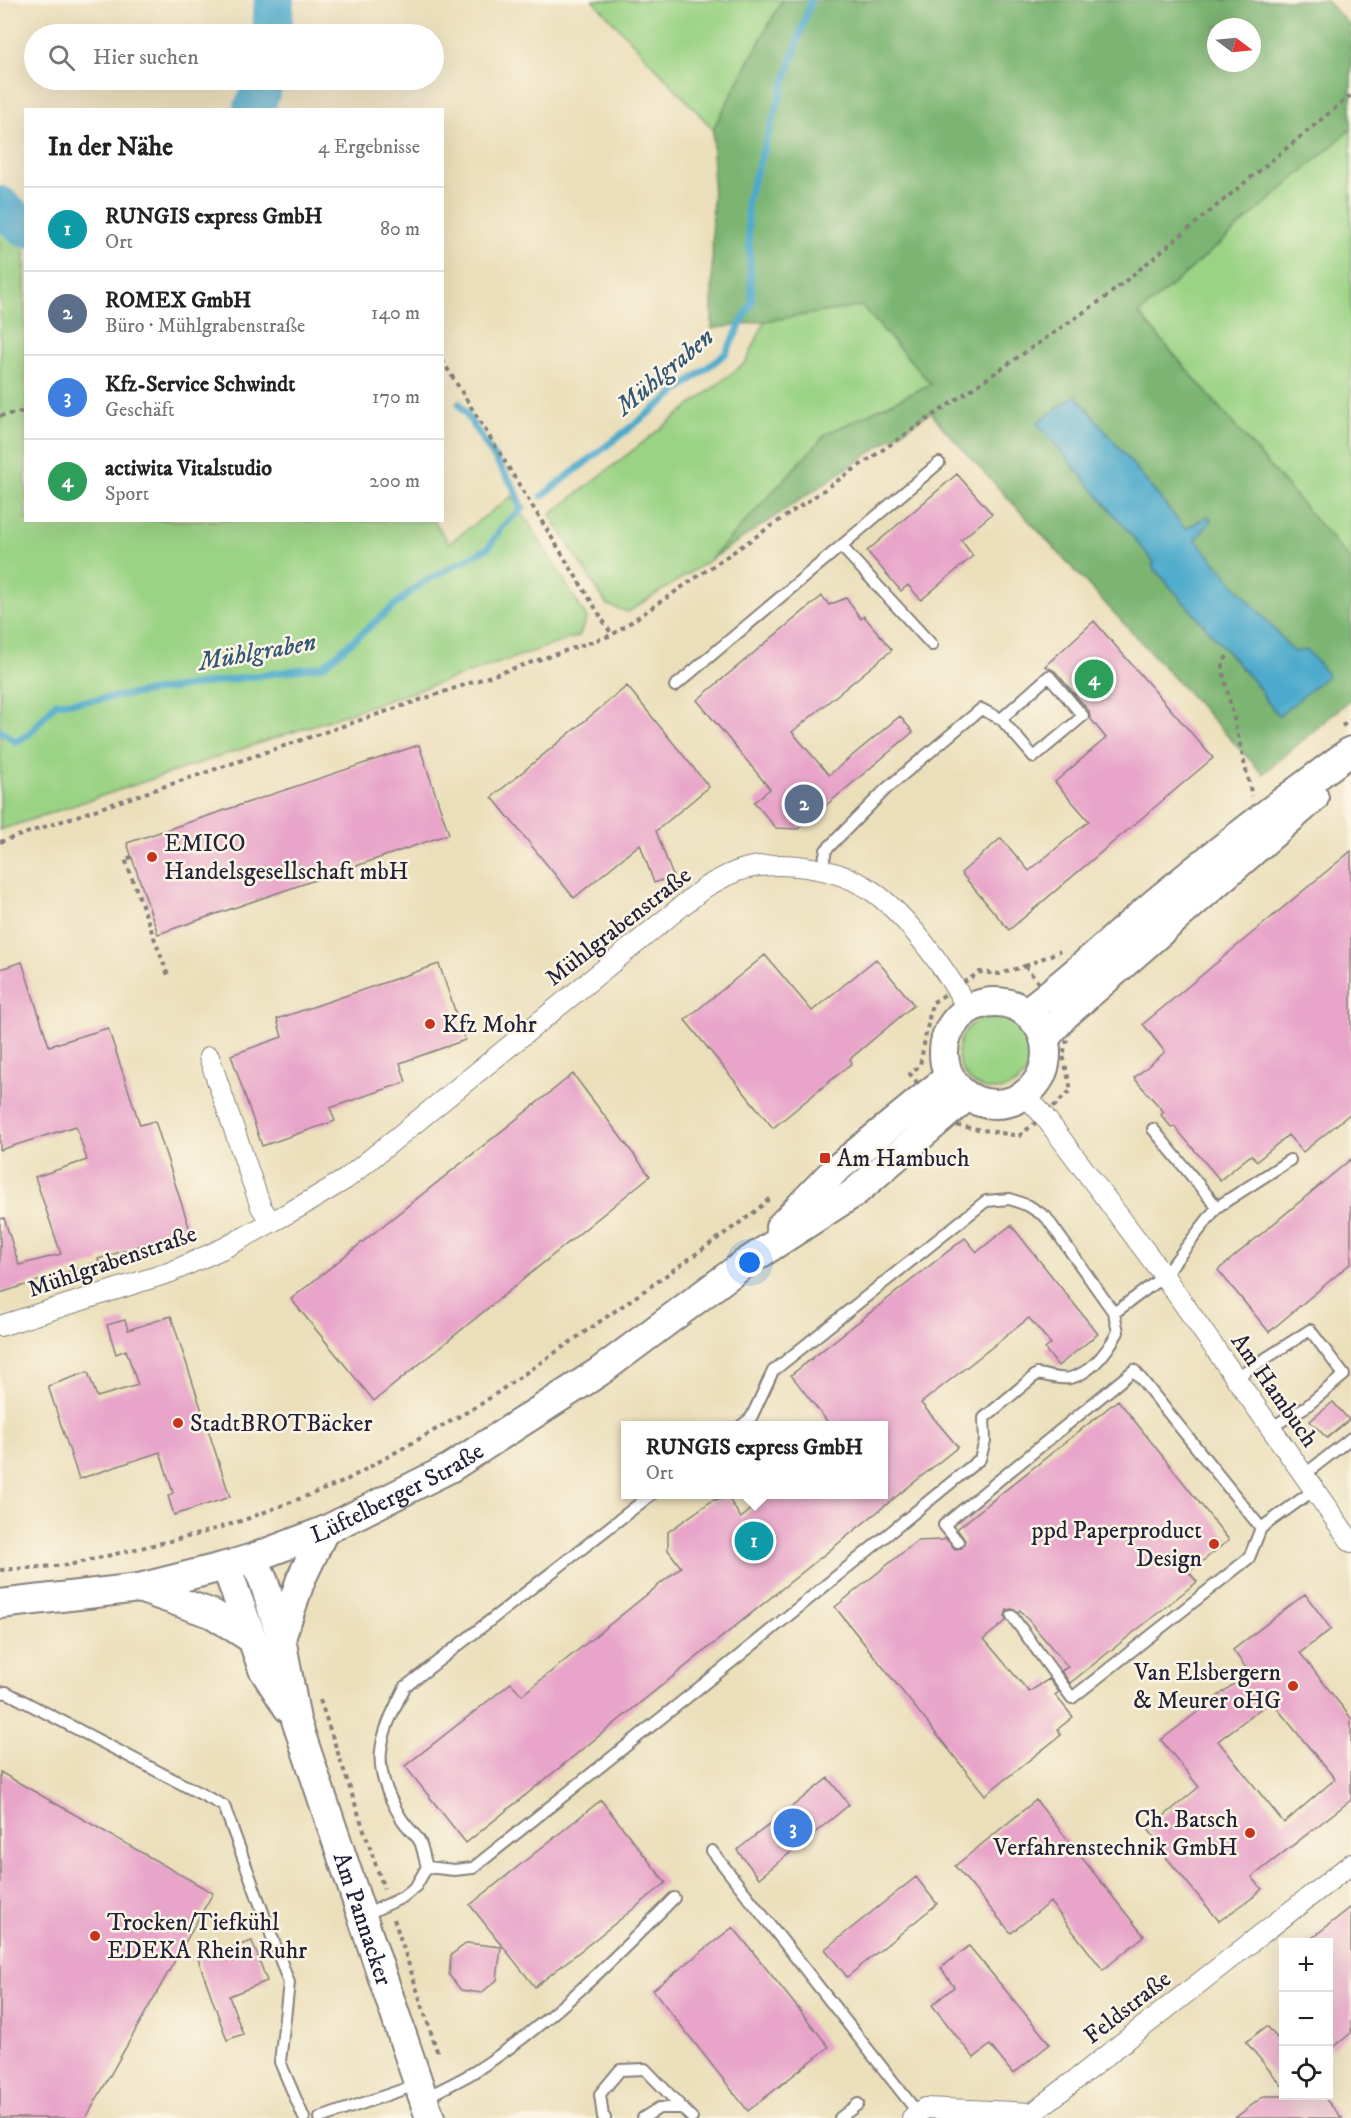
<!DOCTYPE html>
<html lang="de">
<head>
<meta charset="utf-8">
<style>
	body { margin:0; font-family:"IM FELL DW Pica",serif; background:#f6f6f6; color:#222 }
	.controls { position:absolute; right:18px; bottom:18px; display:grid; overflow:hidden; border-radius:0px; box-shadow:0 6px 24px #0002 }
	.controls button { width:54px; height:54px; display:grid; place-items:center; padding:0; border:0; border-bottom:2px solid #e0e0e0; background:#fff; color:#222; font:30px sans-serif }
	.compass { position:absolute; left:1207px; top:18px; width:54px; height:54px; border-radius:50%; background:#fff; box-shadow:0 6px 24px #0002; rotate:106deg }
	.you { position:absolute; left:750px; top:1263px; width:21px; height:21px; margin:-15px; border:4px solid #fff; border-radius:50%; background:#1a73e8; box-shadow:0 0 0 9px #1a73e833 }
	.badge { display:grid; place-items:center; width:39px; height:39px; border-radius:50%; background:#0f766e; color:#fff; font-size:20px; font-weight:700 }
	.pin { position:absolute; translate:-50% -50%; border:3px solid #fff; box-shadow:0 2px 6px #0006 }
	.popup { position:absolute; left:621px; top:1421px; width:267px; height:78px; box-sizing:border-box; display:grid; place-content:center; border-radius:0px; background:#fff; filter:drop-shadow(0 2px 4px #0005); font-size:20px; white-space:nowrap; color:#767676 }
	.popup b { font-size:22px; color:#222 }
	.popup::after { content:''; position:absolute; left:50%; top:100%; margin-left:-12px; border:12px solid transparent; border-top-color:#fff }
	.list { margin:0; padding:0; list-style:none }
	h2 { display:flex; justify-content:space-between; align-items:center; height:78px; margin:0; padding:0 24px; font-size:26px }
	h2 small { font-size:20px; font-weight:400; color:#767676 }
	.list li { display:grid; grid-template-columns:39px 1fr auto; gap:18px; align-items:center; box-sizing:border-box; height:84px; padding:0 24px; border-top:2px solid #e0e0e0 }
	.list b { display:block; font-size:22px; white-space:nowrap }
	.list p { margin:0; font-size:20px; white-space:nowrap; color:#767676 }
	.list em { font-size:20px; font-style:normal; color:#767676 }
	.icon { flex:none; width:33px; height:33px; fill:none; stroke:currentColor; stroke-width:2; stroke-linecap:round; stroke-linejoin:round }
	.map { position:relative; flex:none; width:1351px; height:2118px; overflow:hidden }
	.search { position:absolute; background:#fff; box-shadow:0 6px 24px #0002; left:24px; top:24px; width:420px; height:66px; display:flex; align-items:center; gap:15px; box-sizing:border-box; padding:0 21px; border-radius:33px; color:#767676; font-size:22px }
	.panel { position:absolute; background:#fff; box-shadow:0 6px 24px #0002; left:24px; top:108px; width:420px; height:414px; border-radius:0px }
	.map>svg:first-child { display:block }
	.green { fill:#9bd385; stroke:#5e7a60; stroke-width:1.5 }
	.forest { fill:#7cb572; stroke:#4f6c56; stroke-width:1.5; fill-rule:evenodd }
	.water { fill:#4daacc; stroke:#386684; stroke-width:1.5 }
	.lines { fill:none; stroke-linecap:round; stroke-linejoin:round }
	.stream { stroke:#4daacc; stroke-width:7 }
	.river { stroke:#4daacc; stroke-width:40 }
	.building { fill:#e8a4c9; fill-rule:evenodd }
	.service-casing { stroke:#86807b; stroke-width:14 }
	.minor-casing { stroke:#86807b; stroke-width:22 }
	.secondary-casing { stroke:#86807b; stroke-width:32 }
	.path { stroke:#86807b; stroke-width:4; stroke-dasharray:4.5 4.5; stroke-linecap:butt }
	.service { stroke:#fff; stroke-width:10 }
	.minor { stroke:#fff; stroke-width:20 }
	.secondary { stroke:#fff; stroke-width:28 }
	.poi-dot { fill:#c8321e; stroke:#fcf5e5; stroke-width:2 }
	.labels { text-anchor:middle; stroke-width:5; stroke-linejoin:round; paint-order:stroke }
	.poi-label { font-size:24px; fill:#22223b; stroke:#fcf5e5; text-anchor:start }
	.street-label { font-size:24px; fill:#22223b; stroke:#fcf5e5 }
	.water-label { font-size:26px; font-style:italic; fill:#335875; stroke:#fcf5e5 }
</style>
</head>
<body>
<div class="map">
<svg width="1351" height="2118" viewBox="0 0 1351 2118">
	<rect width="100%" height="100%" fill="#fcf5e5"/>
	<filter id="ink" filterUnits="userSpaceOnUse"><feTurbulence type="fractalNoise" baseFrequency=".0167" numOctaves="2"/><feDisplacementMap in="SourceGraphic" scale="12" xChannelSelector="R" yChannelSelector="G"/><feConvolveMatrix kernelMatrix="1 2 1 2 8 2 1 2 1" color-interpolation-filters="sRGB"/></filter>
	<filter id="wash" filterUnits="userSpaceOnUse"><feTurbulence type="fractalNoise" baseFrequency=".008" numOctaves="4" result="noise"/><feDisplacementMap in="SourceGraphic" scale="24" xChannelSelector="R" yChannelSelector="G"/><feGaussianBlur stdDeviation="1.35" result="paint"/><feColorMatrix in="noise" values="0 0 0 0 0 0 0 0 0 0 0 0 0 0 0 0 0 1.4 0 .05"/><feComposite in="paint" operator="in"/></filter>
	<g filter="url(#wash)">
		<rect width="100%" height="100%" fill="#ebdfbb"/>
		<path class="green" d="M 593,0 L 782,0 L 713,129 Z
			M 1351,129 L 1351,561 L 1139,314 Z
			M 0,228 L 25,245 L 26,520 L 434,521 L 449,543 L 512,496 L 587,618 L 579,636 L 0,830 Z
			M 862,306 L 931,384 L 826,434 L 710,560 L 628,612 L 607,605 L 550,515 L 746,362 L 765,321 Z
			M958 1053a37 37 0 1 1 74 0a37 37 0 1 1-74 0Z"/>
		<path class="forest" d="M 782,0 L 1325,0 L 1351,26 L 1351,129 L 1139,314 L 1351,561 L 1351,699 L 1263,774 L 945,430 L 931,412 L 710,560 L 826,434 L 931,384 L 862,306 L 712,329 L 713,129 ZM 1216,27 L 1252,27 L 1252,63 L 1216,63 ZM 1076,395 L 1185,529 L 1208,516 L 1211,520 L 1195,540 L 1294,652 L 1265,699 L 1261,690 L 1152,566 L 1155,563 Z"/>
		<path class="water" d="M 1076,395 L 1185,529 L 1208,516 L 1211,520 L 1196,540 L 1294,652 L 1307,650 L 1328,675 L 1279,716 L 1265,699 L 1261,690 L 1152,566 L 1154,562 L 1037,423 Z"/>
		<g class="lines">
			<path class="stream" d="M 257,100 L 264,110
				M 459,403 L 513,486 L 519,499 L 520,511
				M 542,496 L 726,353 L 752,302 L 747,201 L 811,0
				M 0,730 L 16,742 L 29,734 L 56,703 L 86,701 L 323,666 L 420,584 L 488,548 L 503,526 L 523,508"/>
			<path class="river" d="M 272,34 L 274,0
				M 253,110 L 265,80
				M 0,206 L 26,228"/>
		</g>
		<g id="blocks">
			<path class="building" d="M 957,474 L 992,514 L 961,540 L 973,556 L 921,600 L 908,585 L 901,591 L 867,551 Z
				M 822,596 L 829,605 L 846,598 L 861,619 L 864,616 L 892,650 L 792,732 L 829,775 L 900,716 L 913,732 L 798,829 L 776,828 L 754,802 L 770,789 L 697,700 Z
				M 1094,621 L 1213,758 L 1009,930 L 961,873 L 1001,838 L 1029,871 L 1089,821 L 1055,782 L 1106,738 L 1090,718 L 1089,711 L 1055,671 L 1045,666 Z
				M 627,686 L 709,787 L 656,831 L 673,876 L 654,883 L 640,844 L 574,898 L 492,797 Z
				M 419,745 L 449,834 L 158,934 L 127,843 Z
				M 1351,851 L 1351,1113 L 1303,1152 L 1288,1135 L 1257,1161 L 1251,1155 L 1220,1180 L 1174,1126 L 1172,1128 L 1161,1115 L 1164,1112 L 1134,1078 L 1165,1052 L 1143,1024 Z
				M 765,955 L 812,1011 L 876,959 L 914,1005 L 850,1059 L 852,1063 L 773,1128 L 685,1020 Z
				M 22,962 L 49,1046 L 108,1028 L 140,1125 L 155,1121 L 190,1230 L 98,1259 L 99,1262 L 0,1293 L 0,1219 L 4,1218 L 19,1265 L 61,1254 L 35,1177 L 87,1160 L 76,1126 L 0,1150 L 0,969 Z
				M 439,964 L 465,1040 L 400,1063 L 406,1082 L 330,1108 L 335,1121 L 262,1146 L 231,1055 L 282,1037 L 277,1019 Z
				M 573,1074 L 650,1176 L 374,1401 L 291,1299 Z
				M 1351,1159 L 1351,1263 L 1269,1332 L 1218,1270 Z
				M 1011,1225 L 1098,1334 L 1058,1366 L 1045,1349 L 1051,1344 L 1029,1318 L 921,1403 L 958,1447 L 466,1843 L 405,1766 L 511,1683 L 522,1695 L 681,1567 L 668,1550 L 668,1532 L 713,1500 L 729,1499 L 741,1518 L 770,1494 L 883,1494 L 883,1425 L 830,1425 L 791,1375 L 965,1238 L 977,1252 Z
				M 171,1316 L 230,1497 L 174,1515 L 168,1496 L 173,1493 L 160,1452 L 79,1479 L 48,1386 L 88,1372 L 97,1397 L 138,1385 L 126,1350 L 116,1354 L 107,1325 L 125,1320 L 128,1330 Z
				M 1118,1400 L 1229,1540 L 1189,1572 L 1197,1582 L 1070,1683 L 1061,1671 L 1068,1667 L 1020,1610 L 1018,1612 L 1012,1609 L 1007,1610 L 1005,1616 L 1006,1621 L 984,1639 L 1029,1692 L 1049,1679 L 1059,1692 L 1055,1695 L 1073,1717 L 1058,1729 L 1061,1735 L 985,1795 L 835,1607 L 917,1541 L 943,1540 L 945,1538 L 955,1549 L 962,1548 L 965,1540 L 957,1529 Z
				M 1333,1402 L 1349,1420 L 1327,1438 L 1310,1421 Z
				M 1305,1594 L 1331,1629 L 1300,1653 L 1351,1718 L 1351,1800 L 1252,1877 L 1262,1889 L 1252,1898 L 1219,1921 L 1166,1857 L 1168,1855 L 1148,1829 L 1199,1787 L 1161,1740 L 1249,1672 L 1233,1650 ZM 1271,1701 L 1335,1779 L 1284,1823 L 1218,1741 Z
				M 0,1772 L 213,1893 L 86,2118 L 0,2118 Z
				M 828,1778 L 849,1805 L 759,1878 L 737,1850 Z
				M 601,1800 L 666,1883 L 535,1987 L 470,1905 Z
				M 1036,1800 L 1144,1936 L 1103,1970 L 1050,1902 L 1011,1933 L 955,1866 Z
				M 916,1877 L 937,1904 L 847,1977 L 825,1949 Z
				M 1351,1907 L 1351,2033 L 1329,2051 L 1329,1942 L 1307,1942 Z
				M 733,1927 L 829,2047 L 748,2111 L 653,1990 Z
				M 252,1941 L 267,1981 L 229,1996 L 243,2034 L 227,2040 L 198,1959 Z
				M 467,1943 L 501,1947 L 497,1980 L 481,1993 L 461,1990 L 449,1975 L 451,1955 Z
				M 969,1946 L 1050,2044 L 1013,2074 L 990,2045 L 974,2058 L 932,2005 L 954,1987 L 941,1968 Z
				M 1267,2026 L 1284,2046 L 1284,2088 L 1246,2042 Z
				M 1264,2096 L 1323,2096 L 1342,2118 L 1235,2118 Z"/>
		</g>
	</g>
	<g filter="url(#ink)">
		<use href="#blocks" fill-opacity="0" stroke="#86807b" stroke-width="1.5"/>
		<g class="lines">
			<defs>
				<path id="service" d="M 841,546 L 939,463
					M 675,686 L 841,546 L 932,645
					M 822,870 L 826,850 L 886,789 L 981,709 L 1001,719 L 1049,676 L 1083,716 L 1034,757 L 1001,719
					M 1217,1207 L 1290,1160
					M 1235,1378 L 1310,1330 L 1344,1375 L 1307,1406 L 1270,1428
					M 741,1426 L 751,1418 L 773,1371 L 986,1201 L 1010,1199 L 1029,1206 L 1046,1217 L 1114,1313 L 1164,1276 L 1217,1207 L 1153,1129
					M 1304,1475 L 1351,1438
					M 958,1542 L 944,1525 L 1134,1370 L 1261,1528 L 1314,1490
					M 1012,1616 L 1072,1698 L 1249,1558 L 1261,1528
					M 0,1693 L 6,1692 L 224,1806 L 289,1983 L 280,2062 L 304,2118
					M 712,1851 L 918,2113
					M 427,1867 L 454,1870 L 473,1868 L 739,1656 L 980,1459 L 985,1441 L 984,1418 L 1037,1374 C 1047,1375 1061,1380 1070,1378 C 1092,1373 1108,1350 1118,1332 L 1114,1313
					M 363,1916 L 403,1897 L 416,1886 L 427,1867 C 424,1858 423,1847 419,1840 C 413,1832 406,1826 401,1818 C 369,1764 378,1740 405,1687 L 652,1494
					M 426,2097 C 442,2089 459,2081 474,2072 C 549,2025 613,1960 674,1898
					M 320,2118 L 416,2085
					M 605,2118 L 603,2117 L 600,2094 L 620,2070 L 645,2069 L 692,2118
					M 643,2118 L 659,2108 L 683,2108
					M 840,2118 L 858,2104"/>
				<path id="minor" d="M 209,1057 L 261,1207 L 271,1222
					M 1025,1095 L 1044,1116 L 1164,1276 L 1351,1542
					M 0,1326 L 171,1272 L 226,1247 L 301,1206 L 346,1179 L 704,888 C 716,881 728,874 741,870 C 778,859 833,867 866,887 C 905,911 946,970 968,1009
					M 912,2118 L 925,2108 L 1033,2113 L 1351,1864"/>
				<g id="secondary">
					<circle cx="995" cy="1053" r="51"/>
					<path d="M 1026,1012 C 1075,976 1119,932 1166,894 C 1226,844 1288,797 1351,751"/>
					<path d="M 1045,1038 L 1064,1016 L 1314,798"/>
					<path d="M 780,1227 L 834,1171 L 949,1077"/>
					<path id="s1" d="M 253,1558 L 264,1582 L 281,1638 L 296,1720 L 430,2118"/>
					<path d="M 226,1566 L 263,1669 L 288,1708"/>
					<path d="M 139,1588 L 213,1614 L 252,1639"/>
					<path id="s2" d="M 0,1604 L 139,1588 L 226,1566 L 253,1558 L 324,1531 L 450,1468 L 599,1372 L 744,1264 L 854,1193 L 966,1097"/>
					<path d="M 281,1638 L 301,1579 L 324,1531"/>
				</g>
			</defs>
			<use href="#service" class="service-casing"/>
			<use href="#minor" class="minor-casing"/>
			<use href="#secondary" class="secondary-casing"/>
			<path class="path" d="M 442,360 L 612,635
				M 0,416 L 26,411
				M 1227,656 L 1223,663 L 1223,672 L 1252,796
				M 1342,726 L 1351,720
				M 0,842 L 612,635 L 1106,297 L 1351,95
				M 132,857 L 125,859 L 169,978
				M 1025,966 L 1071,1024 L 1063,1055 L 1071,1090 L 1044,1116 L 1019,1136 L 953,1125 L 910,1074 L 920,1065 L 932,1003 L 980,972 L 1000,974 Z
				M 1025,966 L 1060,951
				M 0,1570 L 69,1565 L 195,1535 L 244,1520 L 343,1482 L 481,1404 L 651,1286 L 752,1214 L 770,1198
				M 320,1700 L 384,1889
				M 394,1919 L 438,2054"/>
			<use href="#service" class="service"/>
			<use href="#minor" class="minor"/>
			<use href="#secondary" class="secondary"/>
		</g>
	</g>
	<g class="poi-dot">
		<circle cx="152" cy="857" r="6"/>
		<circle cx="430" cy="1024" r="6"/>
		<rect x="819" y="1152" width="12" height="12" rx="3"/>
		<circle cx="178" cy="1423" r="6"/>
		<circle cx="1214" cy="1544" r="6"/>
		<circle cx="1293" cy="1686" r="6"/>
		<circle cx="1250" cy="1833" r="6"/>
		<circle cx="95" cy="1936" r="6"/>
	</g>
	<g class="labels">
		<g class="poi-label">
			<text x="164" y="851">EMICO<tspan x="164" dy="28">Handelsgesellschaft mbH</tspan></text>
			<text x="442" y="1032">Kfz Mohr</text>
			<text x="837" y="1166">Am Hambuch</text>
			<text x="190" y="1431">StadtBROTBäcker</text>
			<text x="1202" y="1538" text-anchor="end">ppd Paperproduct<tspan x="1202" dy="28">Design</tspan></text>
			<text x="1281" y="1680" text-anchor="end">Van Elsbergern<tspan x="1281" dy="28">&amp; Meurer oHG</tspan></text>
			<text x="1238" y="1827" text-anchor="end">Ch. Batsch<tspan x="1238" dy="28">Verfahrenstechnik GmbH</tspan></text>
			<text x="107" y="1930">Trocken/Tiefkühl<tspan x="107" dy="28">EDEKA Rhein Ruhr</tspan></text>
		</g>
		<g class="street-label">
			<text transform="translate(618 926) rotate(-38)" y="8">Mühlgrabenstraße</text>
			<text transform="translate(112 1261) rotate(-19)" y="8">Mühlgrabenstraße</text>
			<text transform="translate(1275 1390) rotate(55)" y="8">Am Hambuch</text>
			<text dy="8" stroke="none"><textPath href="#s2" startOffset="416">Lüftelberger Straße</textPath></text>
			<text dy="8" stroke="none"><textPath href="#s1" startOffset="378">Am Pannacker</textPath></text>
			<text transform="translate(1127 2007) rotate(-38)" y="8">Feldstraße</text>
		</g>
		<g class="water-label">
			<text transform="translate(664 371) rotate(-40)" y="9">Mühlgraben</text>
			<text transform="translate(257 651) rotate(-10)" y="9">Mühlgraben</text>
		</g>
	</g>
</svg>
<div class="controls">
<button>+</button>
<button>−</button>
<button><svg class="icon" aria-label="locate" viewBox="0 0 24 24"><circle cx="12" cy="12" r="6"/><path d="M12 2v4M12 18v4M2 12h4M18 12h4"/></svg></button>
</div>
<svg class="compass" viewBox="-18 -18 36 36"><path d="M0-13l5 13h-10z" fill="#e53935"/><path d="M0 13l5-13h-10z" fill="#767676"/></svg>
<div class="you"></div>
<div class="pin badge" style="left:754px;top:1541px;background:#0f9aa8">1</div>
<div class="popup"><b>RUNGIS express GmbH</b>Ort</div>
<div class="pin badge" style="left:804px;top:804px;background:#5c6f8a">2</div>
<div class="pin badge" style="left:793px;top:1828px;background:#3f7fe0">3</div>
<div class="pin badge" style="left:1094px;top:679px;background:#2e9e5b">4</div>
<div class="search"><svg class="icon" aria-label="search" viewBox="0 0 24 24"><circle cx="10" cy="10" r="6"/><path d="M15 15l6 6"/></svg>Hier suchen</div>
<section class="panel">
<h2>In der Nähe<small>4 Ergebnisse</small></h2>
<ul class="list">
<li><span class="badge" style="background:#0f9aa8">1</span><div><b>RUNGIS express GmbH</b><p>Ort</p></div><em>80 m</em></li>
<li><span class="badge" style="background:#5c6f8a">2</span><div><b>ROMEX GmbH</b><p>Büro · Mühlgrabenstraße</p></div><em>140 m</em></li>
<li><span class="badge" style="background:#3f7fe0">3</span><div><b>Kfz-Service Schwindt</b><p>Geschäft</p></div><em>170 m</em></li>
<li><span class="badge" style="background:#2e9e5b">4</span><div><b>actiwita Vitalstudio</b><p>Sport</p></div><em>200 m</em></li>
</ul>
</section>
</div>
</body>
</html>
